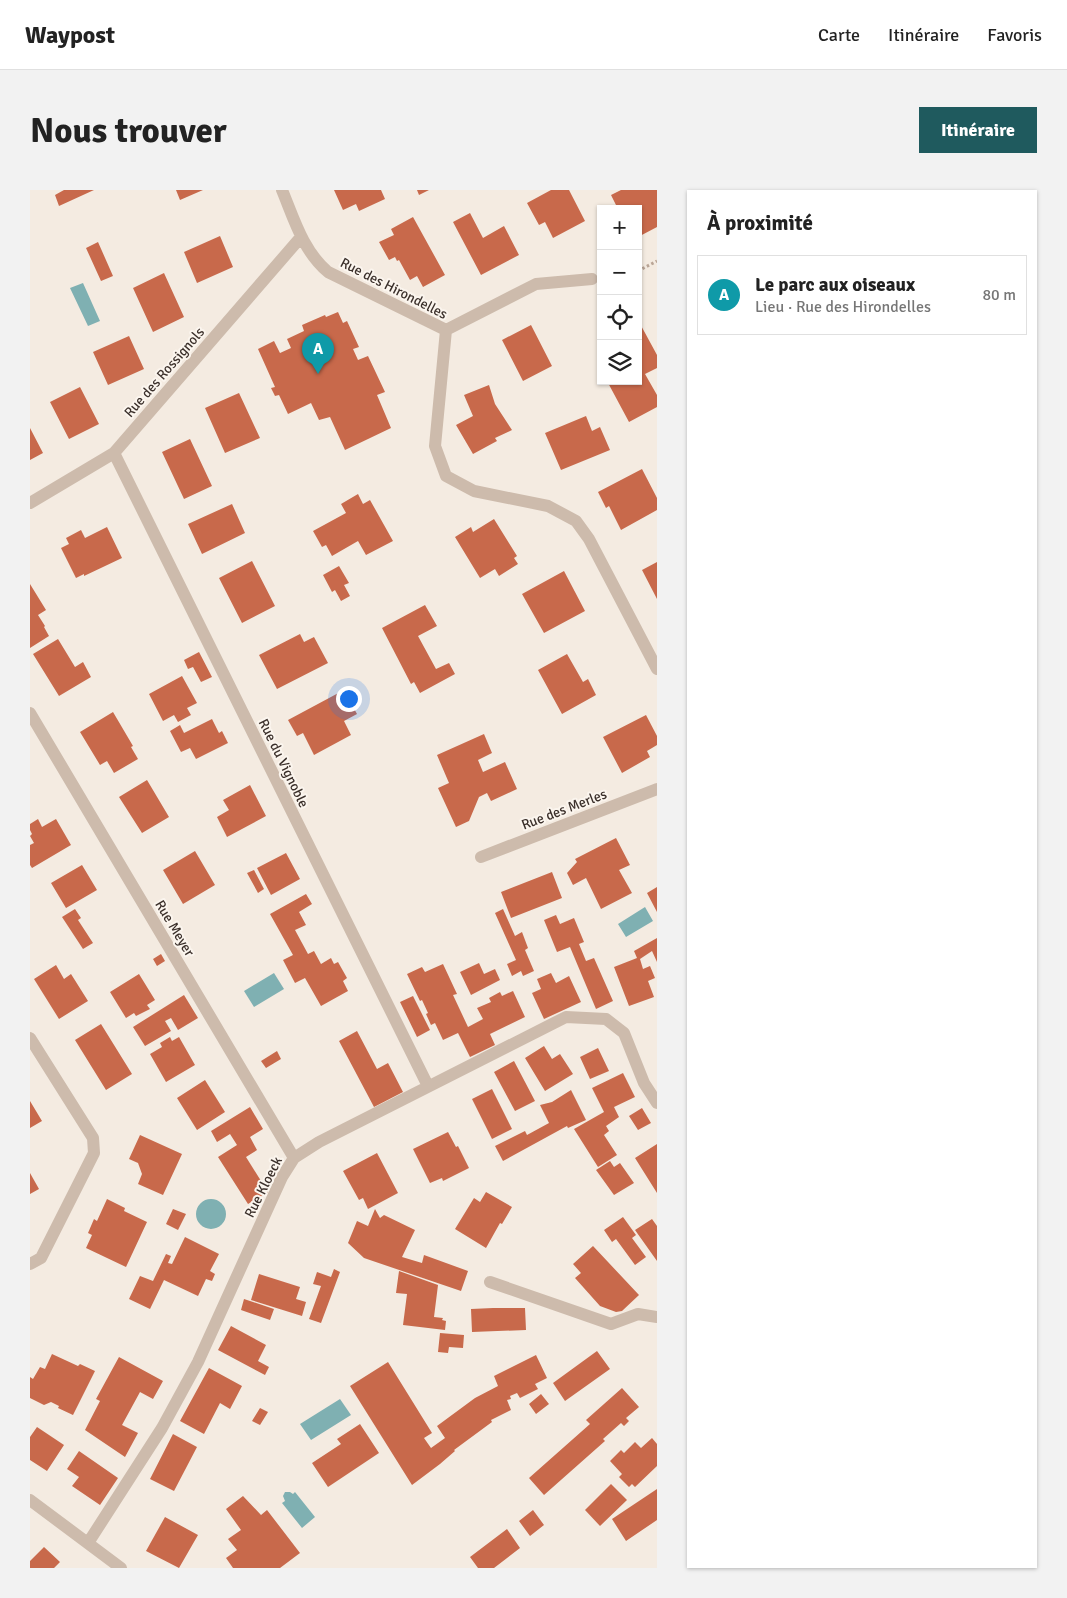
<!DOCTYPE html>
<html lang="fr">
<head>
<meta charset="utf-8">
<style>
	body { margin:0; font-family:Signika,sans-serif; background:#f2f2f2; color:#222 }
	.controls { position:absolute; right:15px; top:15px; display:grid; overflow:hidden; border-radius:0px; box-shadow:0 1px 4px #0004 }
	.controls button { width:45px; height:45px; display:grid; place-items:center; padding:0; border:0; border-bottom:1px solid #e0e0e0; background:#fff; color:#222; font:25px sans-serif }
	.you { position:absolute; left:318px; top:508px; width:18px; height:18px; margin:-12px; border:4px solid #fff; border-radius:50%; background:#1a73e8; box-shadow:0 0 0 8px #1a73e833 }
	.badge { display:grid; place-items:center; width:32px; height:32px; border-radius:50%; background:#1f5a5e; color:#fff; font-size:16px; font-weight:700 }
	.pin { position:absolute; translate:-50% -41px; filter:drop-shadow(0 1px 2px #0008) }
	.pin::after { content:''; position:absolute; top:26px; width:18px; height:15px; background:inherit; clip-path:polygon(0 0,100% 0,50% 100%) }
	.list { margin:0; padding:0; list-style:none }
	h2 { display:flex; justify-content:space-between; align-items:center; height:65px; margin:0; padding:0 20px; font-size:21px }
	h2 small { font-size:16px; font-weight:400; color:#767676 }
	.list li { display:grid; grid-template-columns:32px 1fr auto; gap:15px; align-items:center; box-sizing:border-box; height:80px; margin:0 10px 10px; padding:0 10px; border:1px solid #e0e0e0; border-radius:0px }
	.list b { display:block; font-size:19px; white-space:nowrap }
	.list p { margin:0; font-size:16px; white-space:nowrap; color:#767676 }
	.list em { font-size:16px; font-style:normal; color:#767676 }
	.icon { flex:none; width:28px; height:28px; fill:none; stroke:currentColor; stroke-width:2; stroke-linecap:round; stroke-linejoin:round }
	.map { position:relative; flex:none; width:627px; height:1378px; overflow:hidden; border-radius:0px }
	header { display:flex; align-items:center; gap:30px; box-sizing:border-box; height:70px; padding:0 25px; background:#fff; border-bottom:1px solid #e0e0e0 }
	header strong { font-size:24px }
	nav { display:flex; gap:28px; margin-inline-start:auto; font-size:18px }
	.intro { display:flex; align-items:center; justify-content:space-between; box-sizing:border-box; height:120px; padding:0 30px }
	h1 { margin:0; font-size:35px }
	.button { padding:12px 22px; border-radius:0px; background:#1f5a5e; color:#fff; font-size:18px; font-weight:700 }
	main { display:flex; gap:30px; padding:0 30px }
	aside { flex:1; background:#fff; border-radius:0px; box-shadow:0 1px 4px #0004 }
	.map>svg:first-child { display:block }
	.water { fill:#7fb0b2 }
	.building { fill:#c8694b }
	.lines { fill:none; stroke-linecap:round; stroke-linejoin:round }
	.path { stroke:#b9a596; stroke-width:3; stroke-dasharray:2.5 2.5; stroke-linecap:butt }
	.street { stroke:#cdbbac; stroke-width:12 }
	.labels { text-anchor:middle; stroke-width:4; stroke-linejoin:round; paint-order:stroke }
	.street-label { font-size:14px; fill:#3b302b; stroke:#fbf5ee }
</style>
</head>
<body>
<header>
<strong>Waypost</strong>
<nav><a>Carte</a><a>Itinéraire</a><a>Favoris</a></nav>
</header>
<div class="intro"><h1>Nous trouver</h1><a class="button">Itinéraire</a></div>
<main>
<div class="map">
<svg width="627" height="1378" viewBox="0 0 627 1378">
	<rect width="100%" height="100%" fill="#f4ebe1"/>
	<path class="water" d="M 53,93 L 70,131 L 58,136 L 40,98 Z
		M 615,717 L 623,731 L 596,747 L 588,734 Z
		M 244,783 L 254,799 L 224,817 L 214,801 Z
		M166 1024a15 15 0 1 1 30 0a15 15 0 1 1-30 0Z
		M 310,1209 L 321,1225 L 281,1250 L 270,1234 Z
		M 255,1302 L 260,1302 L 263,1304 L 265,1302 L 285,1327 L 272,1338 L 252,1313 L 255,1311 L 253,1306 Z"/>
	<path class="building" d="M 34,0 L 64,0 L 29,16 L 25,5 Z
		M 146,0 L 173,0 L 150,10 Z
		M 304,0 L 351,0 L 355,9 L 329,21 L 326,14 L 313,20 Z
		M 387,0 L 399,0 L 389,5 Z
		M 521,0 L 539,0 L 555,31 L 523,48 L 515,32 L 509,35 L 497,13 Z
		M 591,0 L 627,0 L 627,37 L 608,47 L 608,19 L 588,19 L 581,5 Z
		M 440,23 L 453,48 L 474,36 L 489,65 L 451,85 L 423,32 Z
		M 383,27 L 415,85 L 393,97 L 387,86 L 380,90 L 369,70 L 367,71 L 365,67 L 359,70 L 349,52 L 364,45 L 361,39 Z
		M 190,46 L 203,77 L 167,93 L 154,62 Z
		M 68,52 L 83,86 L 71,91 L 56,58 Z
		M 134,83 L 154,127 L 123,142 L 103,98 Z
		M 308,122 L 313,133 L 317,131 L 329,157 L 323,159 L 328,170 L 338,166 L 355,202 L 347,205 L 361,238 L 315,260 L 300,227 L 289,230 L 281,213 L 258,224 L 249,205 L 245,206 L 241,198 L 245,197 L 228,159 L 244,151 L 250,163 L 261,158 L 257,149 L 274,141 L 272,135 L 295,125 L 296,127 Z
		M 608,130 L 627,165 L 627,178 L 615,184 L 627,205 L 627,217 L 599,232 L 577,191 L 608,191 Z
		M 501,135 L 522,176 L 493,191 L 472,150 Z
		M 99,146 L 114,179 L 78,195 L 63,162 Z
		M 459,195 L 465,214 L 482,240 L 465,248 L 467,251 L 443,264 L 426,235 L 443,226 L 434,205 Z
		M 50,197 L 69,234 L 39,249 L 20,212 Z
		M 209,203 L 230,248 L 195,263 L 175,218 Z
		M 556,226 L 562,241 L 570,237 L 580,260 L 531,280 L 515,243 Z
		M 0,238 L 13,263 L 0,270 Z
		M 160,249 L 182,296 L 154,309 L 132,262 Z
		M 612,279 L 627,308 L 627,320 L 591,340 L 579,316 L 576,318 L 568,302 Z
		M 328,304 L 333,314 L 340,310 L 363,351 L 336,365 L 328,351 L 302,366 L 296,355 L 292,357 L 283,341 L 316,323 L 311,314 Z
		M 202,314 L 215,343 L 172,364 L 158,334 Z
		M 464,329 L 487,366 L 484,368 L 488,374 L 469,386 L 465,379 L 450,388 L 425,347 L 441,337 L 443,342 Z
		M 77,337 L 92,368 L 54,386 L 54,384 L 46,388 L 31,358 L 39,354 L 36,348 L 51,340 L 55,348 Z
		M 222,371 L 245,416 L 212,433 L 189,388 Z
		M 627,372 L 627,409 L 612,380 Z
		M 309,376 L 319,393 L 314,395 L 320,406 L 311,411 L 305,400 L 302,402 L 293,385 Z
		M 534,381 L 555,421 L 514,443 L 492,404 Z
		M 0,394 L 16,420 L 8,425 L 15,436 L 14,437 L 19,446 L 0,458 Z
		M 395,415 L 407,436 L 388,446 L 406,479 L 419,473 L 425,484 L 390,503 L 384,492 L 381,494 L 352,438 Z
		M 270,444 L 274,452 L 284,447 L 298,473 L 247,499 L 229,465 Z
		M 28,449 L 45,477 L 53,472 L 61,487 L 29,506 L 3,464 Z
		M 169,462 L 182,487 L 171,492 L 163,477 L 158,479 L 154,470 Z
		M 537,464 L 553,492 L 558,489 L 566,505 L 532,524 L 508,480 Z
		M 152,486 L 167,513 L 157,518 L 161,525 L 148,532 L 144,525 L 133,531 L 119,504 Z
		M 314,500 L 327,524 L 314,531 L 321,545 L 284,565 L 273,543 L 267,546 L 258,530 Z
		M 83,522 L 103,556 L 101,557 L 108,569 L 84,583 L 77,571 L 70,575 L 50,542 Z
		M 616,525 L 627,546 L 627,555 L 617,561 L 620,567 L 592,583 L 573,547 Z
		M 182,529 L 189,543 L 192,541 L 198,553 L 166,569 L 160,558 L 151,562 L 140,541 L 150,535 L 154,543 Z
		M 454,544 L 462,563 L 448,570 L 453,582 L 475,572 L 487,599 L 461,611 L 457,603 L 449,607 L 439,631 L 426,637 L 408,598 L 419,593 L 407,565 Z
		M 117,590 L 139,627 L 112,643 L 89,607 Z
		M 220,595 L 236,626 L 197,647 L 187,627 L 199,620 L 193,610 Z
		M 8,629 L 12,637 L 26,629 L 41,655 L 2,678 L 0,675 L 0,655 L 4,653 L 0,646 L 2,644 L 0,640 L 0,634 Z
		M 586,648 L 600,675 L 589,680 L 602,703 L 571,719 L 556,688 L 543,695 L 537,683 L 547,672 L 545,669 Z
		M 165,661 L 185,695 L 153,714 L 133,680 Z
		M 256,663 L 270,689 L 241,705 L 227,678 Z
		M 52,675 L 67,700 L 36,718 L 21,693 Z
		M 224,680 L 234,699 L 228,703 L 217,683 Z
		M 522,682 L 532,708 L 481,728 L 471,702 Z
		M 627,697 L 627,722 L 617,703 Z
		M 276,704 L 282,714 L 269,722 L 276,735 L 265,740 L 278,764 L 284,761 L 291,774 L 301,768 L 304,774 L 308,772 L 317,788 L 313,791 L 318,801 L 291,816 L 275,788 L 265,793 L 253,770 L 263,765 L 240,724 Z
		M 45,719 L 51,728 L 48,730 L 63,753 L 53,759 L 32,727 Z
		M 473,719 L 485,746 L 492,742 L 498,758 L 495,760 L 504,781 L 493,786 L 491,781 L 482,786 L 477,774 L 486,770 L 465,723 Z
		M 526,725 L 530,734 L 544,728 L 554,752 L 549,754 L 556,771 L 564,768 L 583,811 L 566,819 L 540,757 L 527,762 L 514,730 Z
		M 627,748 L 627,772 L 622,761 L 610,769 L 613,779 L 620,776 L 625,788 L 618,791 L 624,807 L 599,816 L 584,777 L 607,768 L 604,761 Z
		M 131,764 L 135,771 L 127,776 L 123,769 Z
		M 449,773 L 454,784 L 465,779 L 470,790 L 441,805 L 430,782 Z
		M 413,774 L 427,804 L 423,805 L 438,837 L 453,829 L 447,818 L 461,812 L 459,808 L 470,802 L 472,806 L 483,801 L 495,827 L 460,844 L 465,855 L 440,867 L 428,843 L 413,850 L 405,833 L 401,835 L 396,824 L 398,823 L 392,810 L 390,811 L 377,784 L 392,777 L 395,782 Z
		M 26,775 L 34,789 L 41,784 L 58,811 L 29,829 L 4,789 Z
		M 521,783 L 526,793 L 539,786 L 551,812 L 514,829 L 502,803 L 511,799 L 507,789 Z
		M 109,784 L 125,810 L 117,815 L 120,819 L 106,826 L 104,823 L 96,828 L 80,802 Z
		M 154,805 L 168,828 L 148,840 L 141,828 L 135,831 L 141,841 L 115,856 L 103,837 Z
		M 383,806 L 400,840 L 387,847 L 370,812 Z
		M 71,834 L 102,884 L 76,900 L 45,850 Z
		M 327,841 L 347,879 L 358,873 L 373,902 L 344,917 L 309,851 Z
		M 140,847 L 142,851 L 149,847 L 165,875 L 136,892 L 120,864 L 132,857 L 130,853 Z
		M 514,856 L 522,869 L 530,864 L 543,884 L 515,901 L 495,868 Z
		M 568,858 L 579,881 L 560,889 L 550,867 Z
		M 247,861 L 251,869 L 236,878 L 231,871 Z
		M 484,871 L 505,911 L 485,921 L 464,882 Z
		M 593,883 L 605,907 L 584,917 L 589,927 L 576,936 L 579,941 L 574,945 L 587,965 L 568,977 L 544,939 L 574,922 L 562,898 Z
		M 175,890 L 195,922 L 167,940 L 147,908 Z
		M 462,899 L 482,939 L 462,949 L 442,909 Z
		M 541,900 L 556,930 L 538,938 L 537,936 L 473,971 L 465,956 L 495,941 L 497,945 L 519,933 L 510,915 L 522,912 Z
		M 0,911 L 12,931 L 0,938 Z
		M 220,917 L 233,939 L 220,947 L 227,960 L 216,967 L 238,1002 L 218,1014 L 188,967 L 207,955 L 200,944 L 187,952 L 181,941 Z
		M 612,918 L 621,933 L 608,940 L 599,926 Z
		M 418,942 L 426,957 L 428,956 L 439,978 L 413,991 L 412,988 L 400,993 L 383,959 Z
		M 110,945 L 152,964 L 133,1005 L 108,994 L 112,984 L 108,973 L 99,969 Z
		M 627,954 L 627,1003 L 605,968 Z
		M 347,963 L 368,1003 L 338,1019 L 333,1008 L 329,1010 L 313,981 Z
		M 580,971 L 584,977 L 590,973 L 604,993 L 584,1005 L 566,980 Z
		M 0,983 L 9,999 L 0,1004 Z
		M 456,1002 L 482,1017 L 472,1034 L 470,1033 L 456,1058 L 425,1039 L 444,1008 L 450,1012 Z
		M 77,1009 L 95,1018 L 94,1021 L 117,1032 L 96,1077 L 56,1058 L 62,1045 L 58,1043 L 64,1029 L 67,1031 Z
		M 143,1019 L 156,1024 L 148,1040 L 136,1034 Z
		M 345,1019 L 350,1028 L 354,1025 L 385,1040 L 372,1067 L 392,1073 L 394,1065 L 438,1081 L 431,1101 L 334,1068 L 318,1053 L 327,1031 L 338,1036 Z
		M 593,1027 L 606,1045 L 602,1048 L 616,1067 L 605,1075 L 586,1049 L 582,1052 L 574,1040 Z
		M 622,1029 L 627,1036 L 627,1071 L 605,1040 Z
		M 155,1047 L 189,1064 L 180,1081 L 185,1084 L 182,1091 L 176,1089 L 168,1106 L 134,1090 L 120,1119 L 99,1109 L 110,1086 L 123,1091 L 136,1064 L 141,1066 L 138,1073 L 142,1074 Z
		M 563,1056 L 609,1105 L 592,1121 L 586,1122 L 570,1116 L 545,1088 L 551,1083 L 543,1074 Z
		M 304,1079 L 310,1082 L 291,1133 L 279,1129 L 291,1096 L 283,1094 L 287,1082 L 301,1087 Z
		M 369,1081 L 408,1095 L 404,1127 L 413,1128 L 412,1130 L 416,1131 L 415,1140 L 373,1135 L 377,1104 L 366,1103 Z
		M 229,1084 L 270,1097 L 266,1109 L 276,1112 L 272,1126 L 221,1110 Z
		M 214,1109 L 244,1119 L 240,1130 L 211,1120 Z
		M 463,1118 L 495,1118 L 496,1140 L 442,1142 L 441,1119 Z
		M 201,1136 L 236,1155 L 228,1171 L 239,1177 L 235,1185 L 188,1160 Z
		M 410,1143 L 434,1145 L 433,1158 L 419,1157 L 418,1163 L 408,1162 Z
		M 567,1161 L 580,1179 L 535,1211 L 523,1193 Z
		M 22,1164 L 48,1176 L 50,1174 L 65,1181 L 43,1225 L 28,1218 L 29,1216 L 21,1212 L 14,1215 L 0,1208 L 0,1187 L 3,1189 L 10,1177 L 15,1179 Z
		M 506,1165 L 517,1188 L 505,1194 L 508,1199 L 490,1208 L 487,1203 L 480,1206 L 481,1209 L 477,1210 L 481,1220 L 461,1230 L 462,1232 L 424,1260 L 425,1261 L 410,1274 L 382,1295 L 320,1196 L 358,1172 L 402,1243 L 394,1248 L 401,1258 L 415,1248 L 407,1236 L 445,1208 L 468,1196 L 464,1186 Z
		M 89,1167 L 133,1191 L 123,1209 L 110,1202 L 92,1235 L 108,1243 L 95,1267 L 55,1240 L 70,1211 L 66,1209 Z
		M 179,1178 L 212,1196 L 200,1219 L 190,1213 L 174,1244 L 150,1231 Z
		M 592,1198 L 609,1217 L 596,1228 L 599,1231 L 594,1236 L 591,1233 L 573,1249 L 575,1251 L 514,1305 L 499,1288 L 560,1234 L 556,1230 Z
		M 511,1204 L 519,1214 L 506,1224 L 499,1214 Z
		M 230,1218 L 238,1222 L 230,1235 L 222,1231 Z
		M 330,1234 L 349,1263 L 298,1297 L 282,1273 L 311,1254 L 307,1249 Z
		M 7,1237 L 34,1255 L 17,1281 L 0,1270 L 0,1247 Z
		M 143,1244 L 167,1257 L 144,1301 L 120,1289 Z
		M 622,1248 L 627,1254 L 627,1276 L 605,1297 L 602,1294 L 599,1297 L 589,1287 L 592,1284 L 580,1271 L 591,1260 L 594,1263 L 605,1252 L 611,1258 Z
		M 49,1261 L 88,1288 L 70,1315 L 42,1296 L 49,1287 L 37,1279 Z
		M 581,1294 L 597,1310 L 570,1336 L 555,1320 Z
		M 627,1299 L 627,1330 L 596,1351 L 582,1329 Z
		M 213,1306 L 231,1325 L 237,1320 L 270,1363 L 250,1378 L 203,1378 L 196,1368 L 207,1360 L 198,1349 L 211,1340 L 196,1319 Z
		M 503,1320 L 514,1335 L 500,1346 L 489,1331 Z
		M 135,1327 L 168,1345 L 149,1378 L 116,1361 Z
		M 477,1339 L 490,1358 L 464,1378 L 448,1378 L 440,1367 Z
		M 14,1357 L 30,1372 L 24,1378 L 0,1378 L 0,1371 Z"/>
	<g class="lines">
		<path class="path" d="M 608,81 L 627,71"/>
		<path class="street" d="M 252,0 C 264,29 273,61 298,82 L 416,140 L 405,256 L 416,286 L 444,301 L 518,316 L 546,331 L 559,349 L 627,479
			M 416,140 L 506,94 L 562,89
			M 84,263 L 398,896
			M 0,313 L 84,263 L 271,47
			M 0,523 L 264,968
			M 451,667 L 627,599
			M 0,848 L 63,948 L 64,963 L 11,1068 L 0,1074
			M 460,1092 L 581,1134 L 608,1124 L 627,1127
			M 0,1310 L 91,1378
			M 58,1353 L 132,1238 L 168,1172 L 252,987 L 264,968 L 289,952 L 536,827 L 576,829 L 594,843 L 614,893 L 627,913"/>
	</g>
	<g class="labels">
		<g class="street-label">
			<text transform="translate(364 98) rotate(27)" y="5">Rue des Hirondelles</text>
			<text transform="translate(134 182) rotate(-49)" y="5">Rue des Rossignols</text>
			<text transform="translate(254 573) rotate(64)" y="5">Rue du Vignoble</text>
			<text transform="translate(534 619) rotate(-21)" y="5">Rue des Merles</text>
			<text transform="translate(145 738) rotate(59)" y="5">Rue Meyer</text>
			<text transform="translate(233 997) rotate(-63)" y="5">Rue Kloeck</text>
		</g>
	</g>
</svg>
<div class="controls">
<button>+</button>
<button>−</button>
<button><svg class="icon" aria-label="locate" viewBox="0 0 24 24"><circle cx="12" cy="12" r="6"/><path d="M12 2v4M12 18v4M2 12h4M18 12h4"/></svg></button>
<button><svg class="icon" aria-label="layers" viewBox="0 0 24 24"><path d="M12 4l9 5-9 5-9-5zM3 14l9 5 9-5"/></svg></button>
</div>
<div class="you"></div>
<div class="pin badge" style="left:288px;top:184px;background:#0f9aa8">A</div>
</div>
<aside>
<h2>À proximité<small></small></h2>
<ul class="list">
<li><span class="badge" style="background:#0f9aa8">A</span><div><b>Le parc aux oiseaux</b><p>Lieu · Rue des Hirondelles</p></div><em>80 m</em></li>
</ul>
</aside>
</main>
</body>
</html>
